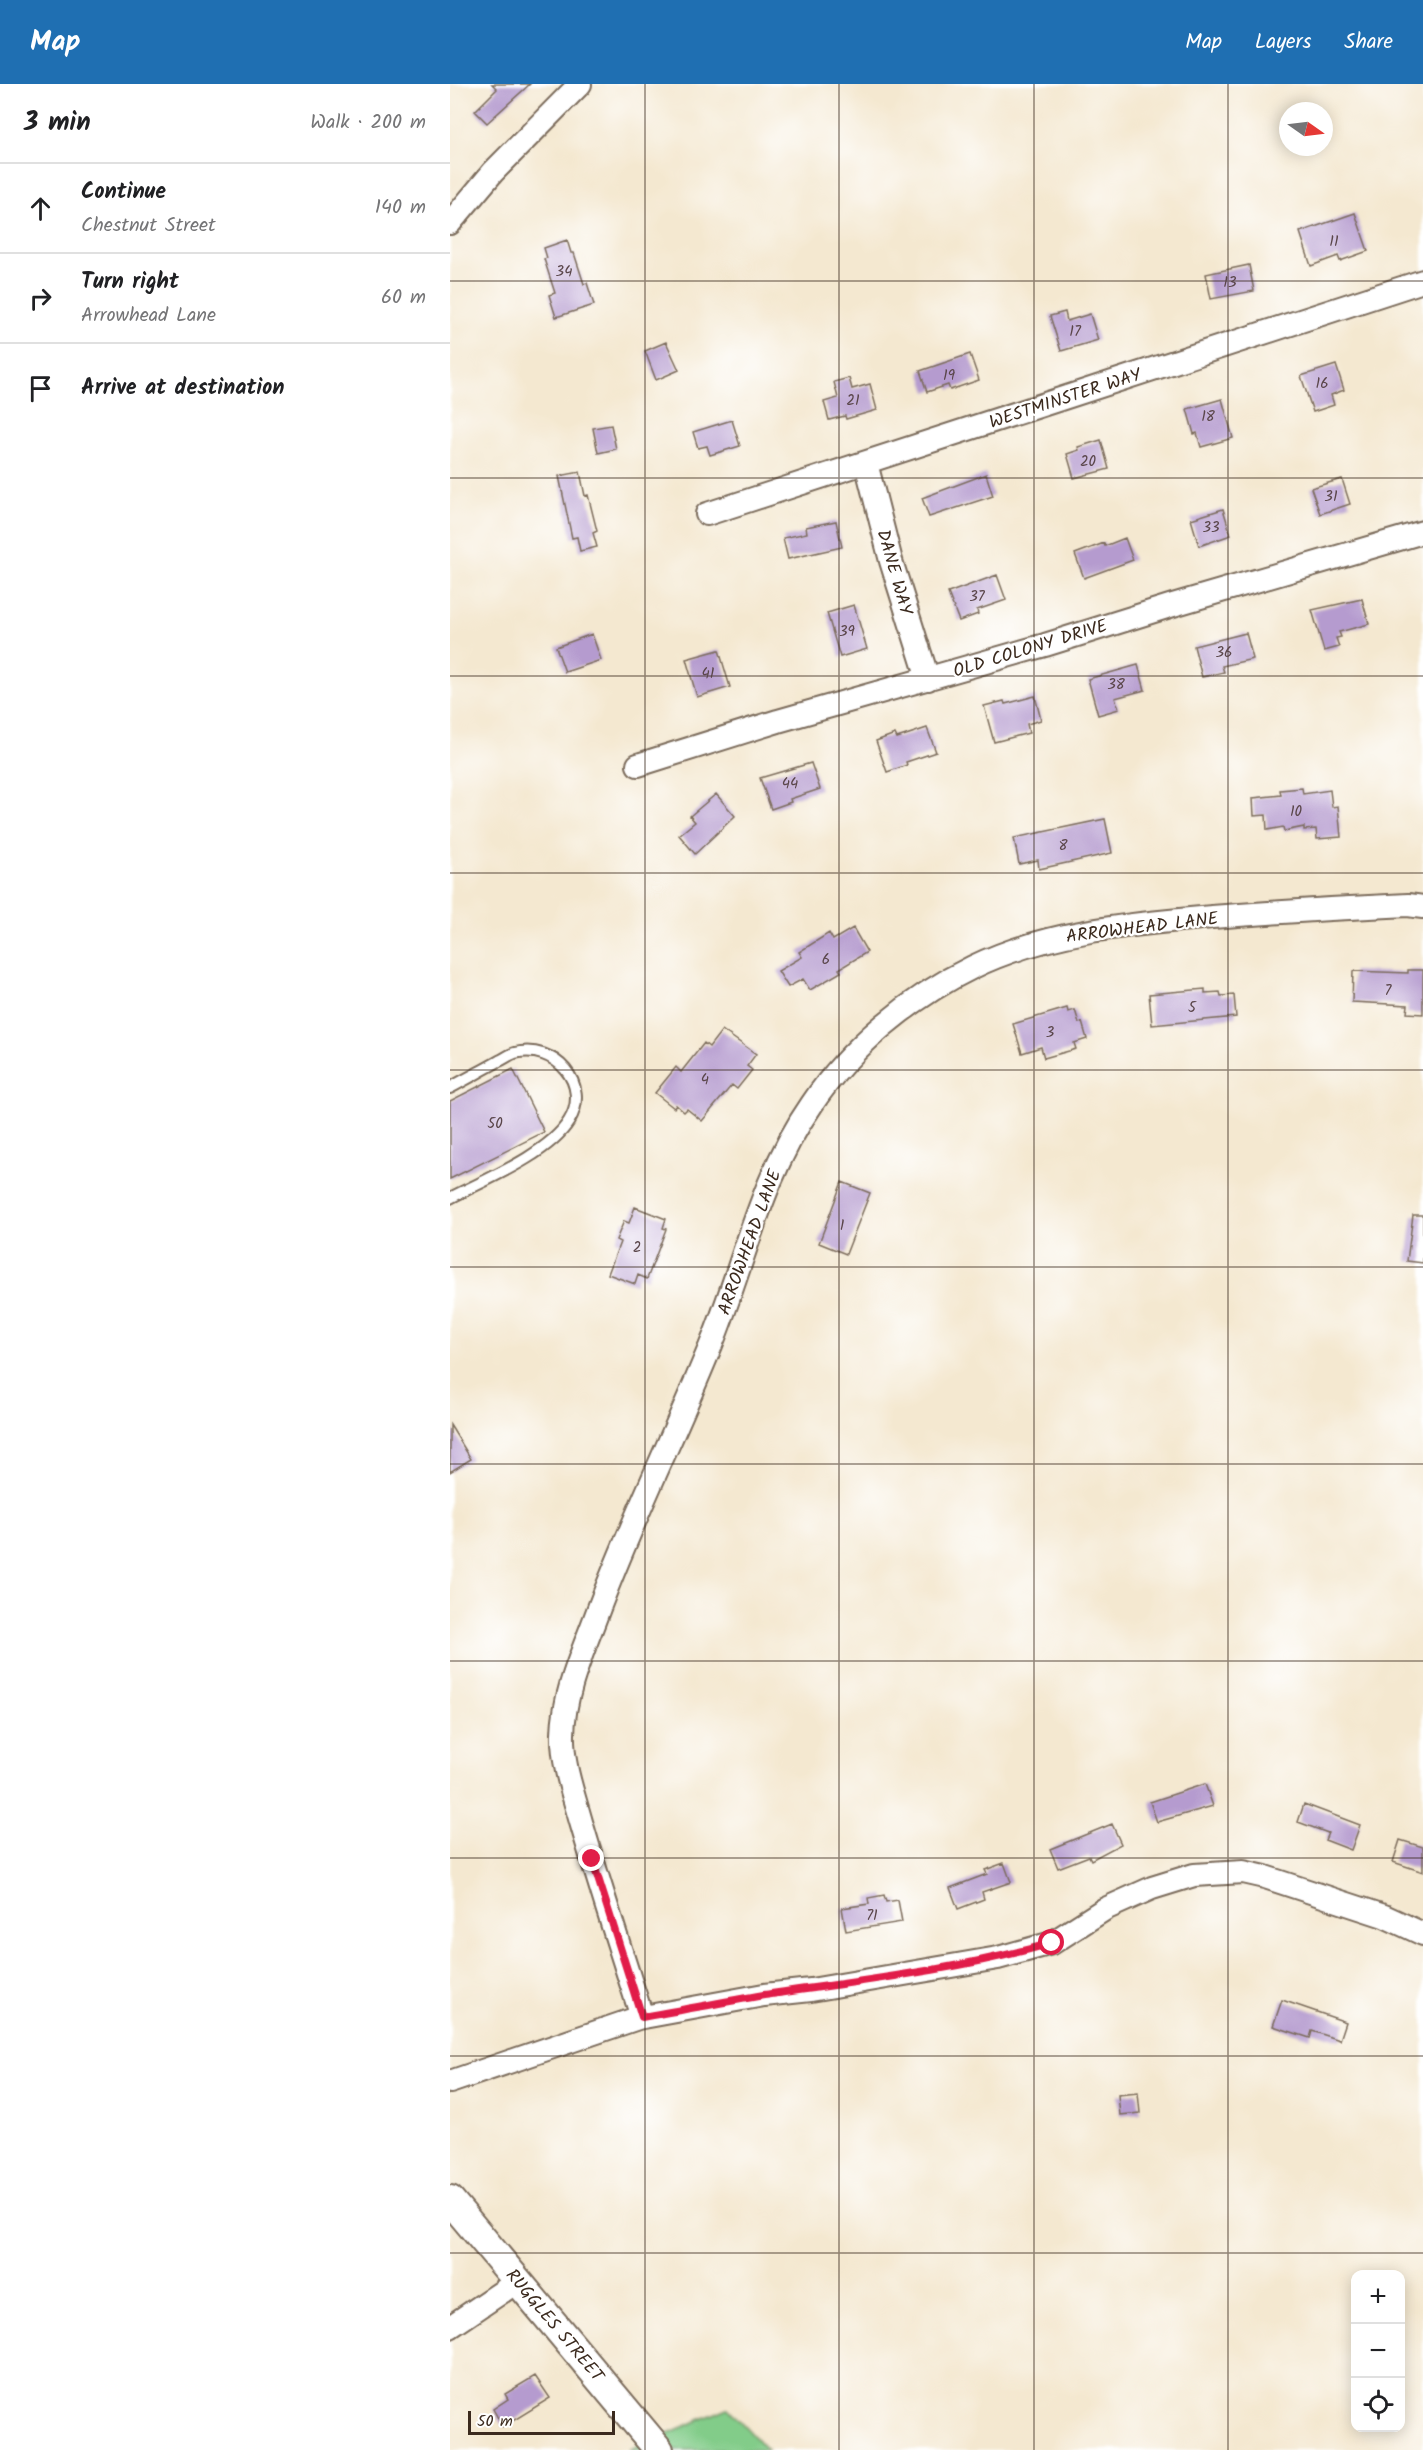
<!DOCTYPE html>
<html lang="en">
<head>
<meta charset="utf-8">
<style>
	body { margin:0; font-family:Kalam,sans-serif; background:#f6f6f6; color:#202124 }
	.controls { position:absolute; right:18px; bottom:18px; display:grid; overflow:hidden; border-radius:12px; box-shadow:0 3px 15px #0003 }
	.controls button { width:54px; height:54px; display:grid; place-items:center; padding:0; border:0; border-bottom:2px solid #e0e0e0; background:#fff; color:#202124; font:30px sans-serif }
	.compass { position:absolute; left:829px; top:18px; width:54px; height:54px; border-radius:50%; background:#fff; box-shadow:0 3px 15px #0003; rotate:104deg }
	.scale { position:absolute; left:18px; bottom:15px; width:147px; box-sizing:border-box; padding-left:6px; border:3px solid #3b2a1e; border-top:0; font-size:16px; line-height:21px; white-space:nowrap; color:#3b2a1e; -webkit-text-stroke:4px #fff; paint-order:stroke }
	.stop { position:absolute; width:18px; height:18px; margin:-14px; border:4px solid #e11d48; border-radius:50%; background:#fff }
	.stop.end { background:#e11d48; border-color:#fff; box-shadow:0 2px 6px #0008 }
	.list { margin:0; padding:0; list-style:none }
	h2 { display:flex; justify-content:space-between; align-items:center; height:78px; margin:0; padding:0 24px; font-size:26px }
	h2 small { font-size:20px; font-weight:400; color:#757577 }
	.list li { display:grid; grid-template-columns:39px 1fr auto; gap:18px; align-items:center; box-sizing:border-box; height:90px; padding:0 24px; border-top:2px solid #e0e0e0 }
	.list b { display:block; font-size:22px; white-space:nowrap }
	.list p { margin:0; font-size:20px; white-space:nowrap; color:#757577 }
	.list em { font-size:20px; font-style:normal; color:#757577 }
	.icon { flex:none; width:33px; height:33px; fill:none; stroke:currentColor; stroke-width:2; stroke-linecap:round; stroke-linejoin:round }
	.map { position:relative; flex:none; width:973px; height:2366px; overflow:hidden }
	header { display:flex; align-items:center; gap:36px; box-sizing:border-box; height:84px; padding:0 30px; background:#1f6fb2; color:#fff }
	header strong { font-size:28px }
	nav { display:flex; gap:33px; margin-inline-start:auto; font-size:21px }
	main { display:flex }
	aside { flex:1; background:#fff }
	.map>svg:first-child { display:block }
	.green { fill:#82cc89; stroke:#5e7b54; stroke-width:1.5 }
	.building { fill:#b59bcf }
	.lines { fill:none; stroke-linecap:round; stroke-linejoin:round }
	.service-casing { stroke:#7c6c5c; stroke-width:14 }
	.minor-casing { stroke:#7c6c5c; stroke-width:26 }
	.tertiary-casing { stroke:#7c6c5c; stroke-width:32 }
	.service { stroke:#fff; stroke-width:10 }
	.minor { stroke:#fff; stroke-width:22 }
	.tertiary { stroke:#fff; stroke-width:28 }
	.route { stroke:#e11d48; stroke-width:8 }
	.grid { fill:none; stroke:#3b2a1e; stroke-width:1.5; stroke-opacity:0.55 }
	.labels { text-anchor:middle; stroke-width:4.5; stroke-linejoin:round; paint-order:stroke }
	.number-label { font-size:15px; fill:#5a464a }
	.street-label { font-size:18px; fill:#3b2a1e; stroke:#fff }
</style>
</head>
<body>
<header>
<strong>Map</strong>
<nav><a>Map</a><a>Layers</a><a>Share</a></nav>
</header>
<main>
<aside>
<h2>3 min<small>Walk · 200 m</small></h2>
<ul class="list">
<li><svg class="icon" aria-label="ahead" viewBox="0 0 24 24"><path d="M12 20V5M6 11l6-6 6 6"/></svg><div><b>Continue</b><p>Chestnut Street</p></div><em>140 m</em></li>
<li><svg class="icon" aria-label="right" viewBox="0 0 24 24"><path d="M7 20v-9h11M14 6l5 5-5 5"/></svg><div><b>Turn right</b><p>Arrowhead Lane</p></div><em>60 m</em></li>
<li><svg class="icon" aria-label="arrive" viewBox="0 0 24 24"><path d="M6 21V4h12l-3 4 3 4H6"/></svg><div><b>Arrive at destination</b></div></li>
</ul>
</aside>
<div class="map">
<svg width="973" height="2366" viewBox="0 0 973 2366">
	<rect width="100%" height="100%" fill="#fff"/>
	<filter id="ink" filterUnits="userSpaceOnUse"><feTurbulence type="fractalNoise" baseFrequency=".0167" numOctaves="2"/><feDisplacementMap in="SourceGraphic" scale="12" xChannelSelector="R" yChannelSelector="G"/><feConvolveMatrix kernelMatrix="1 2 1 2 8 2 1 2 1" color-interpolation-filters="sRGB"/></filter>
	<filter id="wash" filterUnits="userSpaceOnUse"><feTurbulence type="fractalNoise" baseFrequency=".008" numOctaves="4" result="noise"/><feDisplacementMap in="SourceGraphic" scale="24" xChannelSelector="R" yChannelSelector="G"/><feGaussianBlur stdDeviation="1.35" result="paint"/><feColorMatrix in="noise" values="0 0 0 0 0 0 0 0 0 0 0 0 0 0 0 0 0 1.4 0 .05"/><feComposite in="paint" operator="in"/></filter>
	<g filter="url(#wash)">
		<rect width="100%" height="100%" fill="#f4e8d0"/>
		<path class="green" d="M 278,2324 L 317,2366 L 178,2366 Z"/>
		<g id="blocks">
			<path class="building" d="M 42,0 L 80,0 L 37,39 L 25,27 L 47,5 Z
				M 905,129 L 918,167 L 890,177 L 888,172 L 861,182 L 850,148 Z
				M 117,156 L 121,169 L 124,169 L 134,200 L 137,199 L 144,221 L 106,233 L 99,211 L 105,209 L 94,175 L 97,174 L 94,164 Z
				M 799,181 L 804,207 L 761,215 L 756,190 Z
				M 615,228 L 617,237 L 640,230 L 648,256 L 611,267 L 600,232 Z
				M 216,258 L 229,286 L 206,296 L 195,267 Z
				M 520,270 L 529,296 L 500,306 L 498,301 L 477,308 L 470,287 Z
				M 886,281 L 894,306 L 881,311 L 884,321 L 863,328 L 851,292 Z
				M 399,294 L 402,305 L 420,300 L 427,326 L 396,335 L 395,332 L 379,336 L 374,318 L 388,314 L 384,298 Z
				M 772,315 L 783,354 L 751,363 L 747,349 L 744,350 L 737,325 Z
				M 282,336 L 290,362 L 260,371 L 257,362 L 248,364 L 243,348 Z
				M 161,341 L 166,365 L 148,369 L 143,344 Z
				M 651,356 L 659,385 L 624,394 L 617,370 L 629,366 L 628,363 Z
				M 130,388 L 135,412 L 138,411 L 147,447 L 143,449 L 147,463 L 130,467 L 127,453 L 122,454 L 109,392 Z
				M 536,390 L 543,412 L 479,433 L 472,414 Z
				M 892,395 L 900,420 L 870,430 L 861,404 Z
				M 773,425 L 781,451 L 749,462 L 741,435 Z
				M 386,437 L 392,463 L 338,475 L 333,454 L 357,449 L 356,443 Z
				M 675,454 L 683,476 L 634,494 L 625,470 L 654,459 L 655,462 Z
				M 547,491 L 556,516 L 527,526 L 528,530 L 509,537 L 498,509 Z
				M 912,515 L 919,540 L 889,548 L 891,553 L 886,554 L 889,563 L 874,567 L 862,526 Z
				M 404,521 L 417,565 L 390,573 L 377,529 Z
				M 796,549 L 803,575 L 772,582 L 774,588 L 752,593 L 744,562 Z
				M 142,550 L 151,576 L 115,588 L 106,563 Z
				M 269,566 L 280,603 L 247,613 L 236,575 Z
				M 688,581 L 695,606 L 665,614 L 669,625 L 648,631 L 638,595 Z
				M 585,612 L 591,636 L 577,640 L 579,649 L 544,658 L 534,622 L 554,617 L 555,620 Z
				M 477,644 L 486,668 L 456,678 L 457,681 L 437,688 L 426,657 L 445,650 L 447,654 Z
				M 361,679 L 370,705 L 340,715 L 341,718 L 321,725 L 310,694 Z
				M 852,704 L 853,710 L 880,706 L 882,723 L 888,722 L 891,753 L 867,755 L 866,745 L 854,746 L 854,743 L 834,747 L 833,743 L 817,746 L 816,731 L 804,732 L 803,714 L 831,711 L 830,706 Z
				M 266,710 L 285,732 L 245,770 L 229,751 L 245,738 L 240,732 Z
				M 655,735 L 662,769 L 589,785 L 588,776 L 569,780 L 564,754 Z
				M 403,844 L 417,868 L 389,885 L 391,888 L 360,906 L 353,895 L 338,903 L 328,887 L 352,873 L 349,868 L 379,849 L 383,856 Z
				M 958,886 L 973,886 L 973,930 L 957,929 L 958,921 L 902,918 L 903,887 L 958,889 Z
				M 755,905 L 755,909 L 770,908 L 771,912 L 784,911 L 786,933 L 702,941 L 699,910 Z
				M 617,924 L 618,928 L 625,926 L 629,939 L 632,938 L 637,955 L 624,959 L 626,965 L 594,974 L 591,963 L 572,969 L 563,940 Z
				M 272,946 L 306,970 L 297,982 L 302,986 L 287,1005 L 282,1001 L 252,1037 L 237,1025 L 234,1028 L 226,1021 L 224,1024 L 205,1009 L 226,983 L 231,988 L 254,959 L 259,963 Z
				M 63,985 L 94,1048 L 0,1095 L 0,1017 Z
				M 392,1098 L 420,1109 L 396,1170 L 369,1159 Z
				M 185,1123 L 216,1135 L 213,1144 L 216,1145 L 197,1195 L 188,1191 L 185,1200 L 158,1190 L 170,1158 L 166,1156 L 174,1137 L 179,1139 Z
				M 963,1131 L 973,1131 L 973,1179 L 957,1177 Z
				M 0,1341 L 21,1375 L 0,1388 Z
				M 755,1700 L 763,1722 L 707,1738 L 700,1718 Z
				M 854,1720 L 910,1741 L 901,1766 L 875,1756 L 878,1749 L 848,1738 Z
				M 662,1740 L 671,1760 L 641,1776 L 639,1772 L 608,1784 L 600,1765 Z
				M 950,1756 L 973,1763 L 973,1788 L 943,1778 Z
				M 554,1779 L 561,1798 L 532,1808 L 534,1815 L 508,1825 L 500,1804 L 537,1790 L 535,1786 Z
				M 434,1811 L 436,1818 L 448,1816 L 452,1838 L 396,1847 L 392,1824 L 419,1820 L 418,1814 Z
				M 832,1916 L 896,1938 L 890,1956 L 862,1947 L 860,1954 L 823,1942 Z
				M 688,2009 L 690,2029 L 670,2031 L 668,2011 Z
				M 85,2292 L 100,2314 L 53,2343 L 43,2325 L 58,2315 L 55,2310 Z"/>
		</g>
	</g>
	<g filter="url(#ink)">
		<use href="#blocks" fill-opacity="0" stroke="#7c6c5c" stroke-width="1.5"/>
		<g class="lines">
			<defs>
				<path id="service" d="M 0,1004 C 16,995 33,986 49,977 C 54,975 60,970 65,969 C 104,959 142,1000 119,1037 C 99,1070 35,1096 0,1114"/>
				<path id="minor" d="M 0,139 L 43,88 L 130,0
					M 416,379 L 441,477 L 478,595
					M 257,430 L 973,197
					M 188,681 L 328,637 L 595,561 L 723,521 L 973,448
					M 192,1933 C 171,1868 150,1803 131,1738 C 123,1709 112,1679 113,1650 C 114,1608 132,1570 146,1532 C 180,1440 224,1352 261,1261 C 294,1180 311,1093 362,1020 C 400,963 461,913 523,883 C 597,847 681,840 762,833 C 827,828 893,824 958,821 L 973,823
					M 0,1998 L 188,1934 L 314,1911 L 361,1906 L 548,1874 L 602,1859 L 655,1825 L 702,1804 L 744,1791 L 793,1788 L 815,1793 L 934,1832 L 973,1850
					M 0,2243 L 68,2197"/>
				<path id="tertiary" d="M 0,2116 L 209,2366"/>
			</defs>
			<use href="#service" class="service-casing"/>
			<use href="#minor" class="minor-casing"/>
			<use href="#tertiary" class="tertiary-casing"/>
			<use href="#service" class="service"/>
			<use href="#minor" class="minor"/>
			<use href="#tertiary" class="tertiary"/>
		</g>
	</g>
	<g class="lines" filter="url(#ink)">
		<path class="route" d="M 142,1775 L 192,1933 C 232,1926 273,1918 314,1911 C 410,1897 508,1886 602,1859"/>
	</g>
	<path class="grid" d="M 195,0 L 195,2366M 389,0 L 389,2366M 584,0 L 584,2366M 778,0 L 778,2366M 0,197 L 973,197M 0,394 L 973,394M 0,592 L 973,592M 0,789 L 973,789M 0,986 L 973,986M 0,1183 L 973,1183M 0,1380 L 973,1380M 0,1577 L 973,1577M 0,1774 L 973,1774M 0,1972 L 973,1972M 0,2169 L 973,2169"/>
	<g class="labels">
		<g class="number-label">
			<text x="884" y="162">11</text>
			<text x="114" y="192">34</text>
			<text x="780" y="203">13</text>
			<text x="625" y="252">17</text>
			<text x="499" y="296">19</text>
			<text x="872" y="304">16</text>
			<text x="403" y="321">21</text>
			<text x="758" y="337">18</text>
			<text x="638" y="382">20</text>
			<text x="881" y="417">31</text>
			<text x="761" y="448">33</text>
			<text x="527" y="517">37</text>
			<text x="397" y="552">39</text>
			<text x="774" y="573">36</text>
			<text x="258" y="594">41</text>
			<text x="666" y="605">38</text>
			<text x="340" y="704">44</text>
			<text x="846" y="732">10</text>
			<text x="613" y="766">8</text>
			<text x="376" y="880">6</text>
			<text x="938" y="911">7</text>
			<text x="742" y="928">5</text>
			<text x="600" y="953">3</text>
			<text x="255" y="1000">4</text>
			<text x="45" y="1044">50</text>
			<text x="392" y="1146">1</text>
			<text x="187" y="1168">2</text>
			<text x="422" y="1836">71</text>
		</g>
		<g class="street-label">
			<text transform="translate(615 314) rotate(-18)" y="6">WESTMINSTER WAY</text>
			<text transform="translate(445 488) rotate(74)" y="6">DANE WAY</text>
			<text transform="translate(580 564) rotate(-17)" y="6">OLD COLONY DRIVE</text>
			<text transform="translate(692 843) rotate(-7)" y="6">ARROWHEAD LANE</text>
			<text transform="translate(299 1158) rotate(-70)" y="6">ARROWHEAD LANE</text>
			<text transform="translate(105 2241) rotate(50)" y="6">RUGGLES STREET</text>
		</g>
	</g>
</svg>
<div class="controls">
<button>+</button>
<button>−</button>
<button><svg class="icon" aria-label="locate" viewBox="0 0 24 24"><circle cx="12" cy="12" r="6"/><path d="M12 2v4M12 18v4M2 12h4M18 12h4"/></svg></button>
</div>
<svg class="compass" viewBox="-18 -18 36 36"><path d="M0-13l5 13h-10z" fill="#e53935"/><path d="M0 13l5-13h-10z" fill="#757577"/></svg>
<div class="scale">50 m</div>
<div class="stop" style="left:602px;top:1859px"></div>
<div class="stop end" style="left:142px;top:1775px"></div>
</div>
</main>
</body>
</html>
